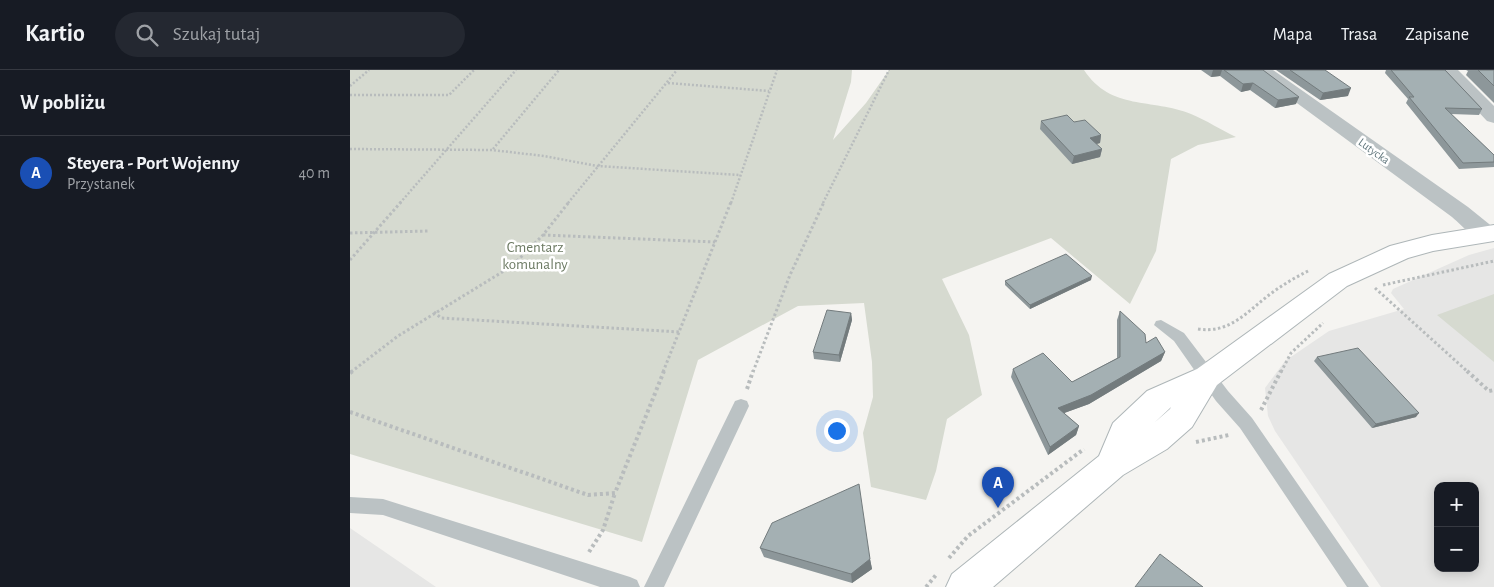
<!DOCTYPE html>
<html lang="pl">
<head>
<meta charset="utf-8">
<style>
	body { margin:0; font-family:"Alegreya Sans",sans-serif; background:#242831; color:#f1f3f6 }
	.controls { position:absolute; right:15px; bottom:15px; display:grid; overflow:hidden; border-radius:10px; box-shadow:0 2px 12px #0003 }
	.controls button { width:45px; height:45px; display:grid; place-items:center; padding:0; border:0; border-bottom:1px solid #363941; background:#171b24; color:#f1f3f6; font:25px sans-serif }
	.you { position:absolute; left:486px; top:360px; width:18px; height:18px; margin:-12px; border:4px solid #fff; border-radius:50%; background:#1a73e8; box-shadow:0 0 0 8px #1a73e833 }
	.badge { display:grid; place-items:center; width:32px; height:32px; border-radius:50%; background:#0f766e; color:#fff; font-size:16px; font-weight:700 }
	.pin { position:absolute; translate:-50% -41px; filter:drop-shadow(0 1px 2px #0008) }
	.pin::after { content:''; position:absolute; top:26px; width:18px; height:15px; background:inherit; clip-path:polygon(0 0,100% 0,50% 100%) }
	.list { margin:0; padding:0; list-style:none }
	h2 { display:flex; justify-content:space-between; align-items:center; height:65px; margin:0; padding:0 20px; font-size:21px }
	h2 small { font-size:16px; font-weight:400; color:#9ea1a6 }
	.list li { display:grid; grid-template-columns:32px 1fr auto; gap:15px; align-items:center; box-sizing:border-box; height:75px; padding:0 20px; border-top:1px solid #363941 }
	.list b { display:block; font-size:19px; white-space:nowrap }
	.list p { margin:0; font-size:16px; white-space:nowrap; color:#9ea1a6 }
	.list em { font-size:16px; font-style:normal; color:#9ea1a6 }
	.icon { flex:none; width:28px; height:28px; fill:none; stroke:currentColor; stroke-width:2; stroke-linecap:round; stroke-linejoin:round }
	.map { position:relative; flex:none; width:1144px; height:517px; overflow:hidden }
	header { display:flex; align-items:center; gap:30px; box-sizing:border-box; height:70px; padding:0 25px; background:#171b24; border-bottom:1px solid #363941 }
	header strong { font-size:24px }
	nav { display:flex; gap:28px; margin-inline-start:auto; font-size:18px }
	.search { width:350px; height:45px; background:#242831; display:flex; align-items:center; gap:12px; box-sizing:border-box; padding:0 18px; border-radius:28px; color:#9ea1a6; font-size:19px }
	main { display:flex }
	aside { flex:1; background:#171b24 }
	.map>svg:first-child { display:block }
	.built { fill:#e6e6e5; fill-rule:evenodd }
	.green { fill:#d6dad0 }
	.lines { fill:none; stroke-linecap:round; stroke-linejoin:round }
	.secondary-casing { stroke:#aeb6b8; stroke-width:2 }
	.path-far2 { stroke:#b8bcbd; stroke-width:2.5; stroke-dasharray:2 2; stroke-linecap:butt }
	.path-far1 { stroke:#b8bcbd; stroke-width:3; stroke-dasharray:2.5 2.5; stroke-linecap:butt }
	.path { stroke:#b8bcbd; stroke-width:4; stroke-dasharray:3 3; stroke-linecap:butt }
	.lane { fill:#bbc2c4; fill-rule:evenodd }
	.street { fill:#bbc2c4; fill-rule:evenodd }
	.secondary { fill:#fff; fill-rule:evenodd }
	.wall { fill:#8d979a }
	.shaded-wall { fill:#737b7d }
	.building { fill:#a4b0b3; stroke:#737b7d }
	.labels { text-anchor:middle; stroke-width:5; stroke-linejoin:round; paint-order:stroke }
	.far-street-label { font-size:12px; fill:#60767c; stroke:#fff }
	.park-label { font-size:15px; fill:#6c7a63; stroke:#fff }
</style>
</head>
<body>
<header>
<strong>Kartio</strong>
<div class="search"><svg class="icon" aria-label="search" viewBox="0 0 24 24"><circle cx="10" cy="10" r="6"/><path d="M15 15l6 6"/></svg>Szukaj tutaj</div>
<nav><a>Mapa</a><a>Trasa</a><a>Zapisane</a></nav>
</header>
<main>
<aside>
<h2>W pobliżu<small></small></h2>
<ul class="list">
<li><span class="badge" style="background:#1a4fb4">A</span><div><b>Steyera - Port Wojenny</b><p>Przystanek</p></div><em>40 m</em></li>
</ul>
</aside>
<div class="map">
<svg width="1144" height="517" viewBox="0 0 1144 517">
	<rect width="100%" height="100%" fill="#f5f4f1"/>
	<path class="built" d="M 1144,178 L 1144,517 L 1031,517 L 925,361 L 918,346 L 915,318 L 935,291 L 979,261 L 1054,239 L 1041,223 L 1043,219 L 1119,185 ZM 1088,416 L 1125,416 L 1125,498 L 1088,498 Z
		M 0,458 L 86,517 L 0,517 Z"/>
	<path class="green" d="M 0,0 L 502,0 L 501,12 L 483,70 L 516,33 L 539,0 L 734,0 C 761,41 802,28 841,44 C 856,50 871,60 886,67 L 848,75 L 821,89 L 806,181 L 780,234 L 701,168 L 592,209 L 619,265 L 632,325 L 597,349 L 586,401 L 576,430 L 521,417 L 513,363 L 523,327 L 522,292 L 514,233 L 448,236 L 348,290 L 292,472 L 0,384 Z
		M 1144,224 L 1144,292 L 1087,245 Z"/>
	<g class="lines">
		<defs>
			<path id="secondary" d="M 1144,155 L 1144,171 L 1083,181 L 1058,188 L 997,216 L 867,315 L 842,357 L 817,379 L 773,405 L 643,517 L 596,517 L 602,504 L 749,386 L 763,353 L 797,321 L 847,299 L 979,204 L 1040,176 L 1082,165 ZM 821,337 L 820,339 L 804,353 L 819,339 Z"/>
		</defs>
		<use href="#secondary" class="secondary-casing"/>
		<path class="path-far2" d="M 318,13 L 419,21
			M 0,16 L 19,0
			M 0,25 L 99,25 L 124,0
			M 0,79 L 142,80 L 194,86 L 247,96 L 390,105
			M 143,79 L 209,0
			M 50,133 L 166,0
			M 218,133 L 327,0
			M 381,133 L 427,0
			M 473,133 L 539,0"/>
		<path class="path-far1" d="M 0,163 L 79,161
			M 193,165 L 365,172
			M 0,190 L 51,132
			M 1033,215 L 1144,191
			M 1025,218 L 1118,302
			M 84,242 L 91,248 L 330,262
			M 848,259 C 879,264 897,242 919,225 C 932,215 946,207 960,200
			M 1,302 L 48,266 L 162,196 L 193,165 L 219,132
			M 313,302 L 381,132
			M 403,302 L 440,205 L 474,132
			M 931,302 L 941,283 L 973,253"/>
		<path class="path" d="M 1117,301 L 1139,321 L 1144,320
			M 0,303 L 3,301
			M 397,319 L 403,301
			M 911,340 L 931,301
			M 0,342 L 238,425 L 265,423 L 314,301
			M 846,372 L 879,365
			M 239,482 L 253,460 L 265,423
			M 599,488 L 618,466 L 734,379
			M 576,517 L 586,505"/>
		<path class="lane" d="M 811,250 L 834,263 L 878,321 L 902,348 L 1019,517 L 997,517 L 890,358 L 866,331 L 824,271 L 804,255 L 806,251 Z
			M 391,329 L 397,331 L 399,336 L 314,517 L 294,517 L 385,331 Z
			M 0,427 L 33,429 L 280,507 L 287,510 L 290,517 L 250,517 L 33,445 L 0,443 Z"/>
		<path class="street" d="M 902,0 L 923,0 L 1118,137 L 1144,158 L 1144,170 C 1126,174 1115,158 1102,147 Z
			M 1089,0 L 1108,0 L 1144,36 L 1144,53 L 1137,51 Z"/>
		<use href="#secondary" class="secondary"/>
	</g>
	<path class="wall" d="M 851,0 L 913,0 L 946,34 L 925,38 L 900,20 L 891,22 L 870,6 L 861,7 Z
		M 926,0 L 975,0 L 998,26 L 970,30 Z
		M 1036,0 L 1095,0 L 1132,39 L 1129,45 L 1101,44 L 1144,85 L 1144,97 L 1109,99 L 1056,33 L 1058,29 L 1035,3 Z
		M 1116,0 L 1144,0 L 1144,33 L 1116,5 L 1118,1 Z
		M 691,51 L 724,52 L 751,65 L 750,73 L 746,74 L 752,79 L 750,87 L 722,94 L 690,59 Z
		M 741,210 L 680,239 L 655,215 L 655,211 Z
		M 770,241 L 796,273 L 815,282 L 811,291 L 739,334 L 714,343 L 729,356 L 726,365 L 698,385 L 661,307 L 663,299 L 722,312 L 767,288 L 767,250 Z
		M 501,243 L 502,250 L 490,292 L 464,289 L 463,282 Z
		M 967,287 L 1066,347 L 1022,358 L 964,291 Z
		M 410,478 L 520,489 L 522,499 L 502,513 L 414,487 Z"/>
	<path class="shaded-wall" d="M 863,0 L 872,0 L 870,6 L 861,7 Z
		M 903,13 L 900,20 L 891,22 L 893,14 Z
		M 1001,18 L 998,26 L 970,30 L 973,23 Z
		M 949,27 L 946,34 L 925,38 L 928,30 Z
		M 751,65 L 750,73 L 739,76 L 740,68 Z
		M 752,79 L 750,87 L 722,94 L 724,86 Z
		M 742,206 L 741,210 L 680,239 L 680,235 Z
		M 501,243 L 502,250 L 490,292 L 489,285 Z
		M 815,282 L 811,291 L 739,334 L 706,346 L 708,338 Z
		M 1069,343 L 1066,347 L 1022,358 L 1026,354 Z
		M 729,356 L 726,365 L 698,385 L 700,377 Z
		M 520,489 L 522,499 L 502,513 L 501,504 Z"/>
	<path class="building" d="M 874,0 L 913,0 L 949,27 L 928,30 L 903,13 L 893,14 Z
		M 940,0 L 975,0 L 1001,18 L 973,23 Z
		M 1041,0 L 1095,0 L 1132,39 L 1095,38 L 1144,85 L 1144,92 L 1113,93 L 1059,27 L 1064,27 Z
		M 1128,0 L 1144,0 L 1144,16 Z
		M 717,45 L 724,52 L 735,50 L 751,65 L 740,68 L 752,79 L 724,86 L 691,51 Z
		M 716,184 L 742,206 L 680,235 L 655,211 Z
		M 477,240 L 501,243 L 489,285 L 463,282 Z
		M 770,241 L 795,264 L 796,273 L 806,267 L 815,282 L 741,325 L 708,338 L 729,356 L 700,377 L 663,299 L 693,283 L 722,312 L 770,287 Z
		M 1008,278 L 1069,343 L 1026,354 L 967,287 Z
		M 509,414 L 520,489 L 501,504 L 410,478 L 422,453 Z
		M 810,484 L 853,517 L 785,517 Z"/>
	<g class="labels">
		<g class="far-street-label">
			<text transform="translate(1024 81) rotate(36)" y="4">Lutycka</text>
		</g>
		<g class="park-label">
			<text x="185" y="182">Cmentarz<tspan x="185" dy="17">komunalny</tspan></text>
		</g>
	</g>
</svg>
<div class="controls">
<button>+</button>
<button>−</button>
</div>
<div class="you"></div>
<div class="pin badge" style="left:648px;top:438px;background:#1a4fb4">A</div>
</div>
</main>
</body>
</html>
